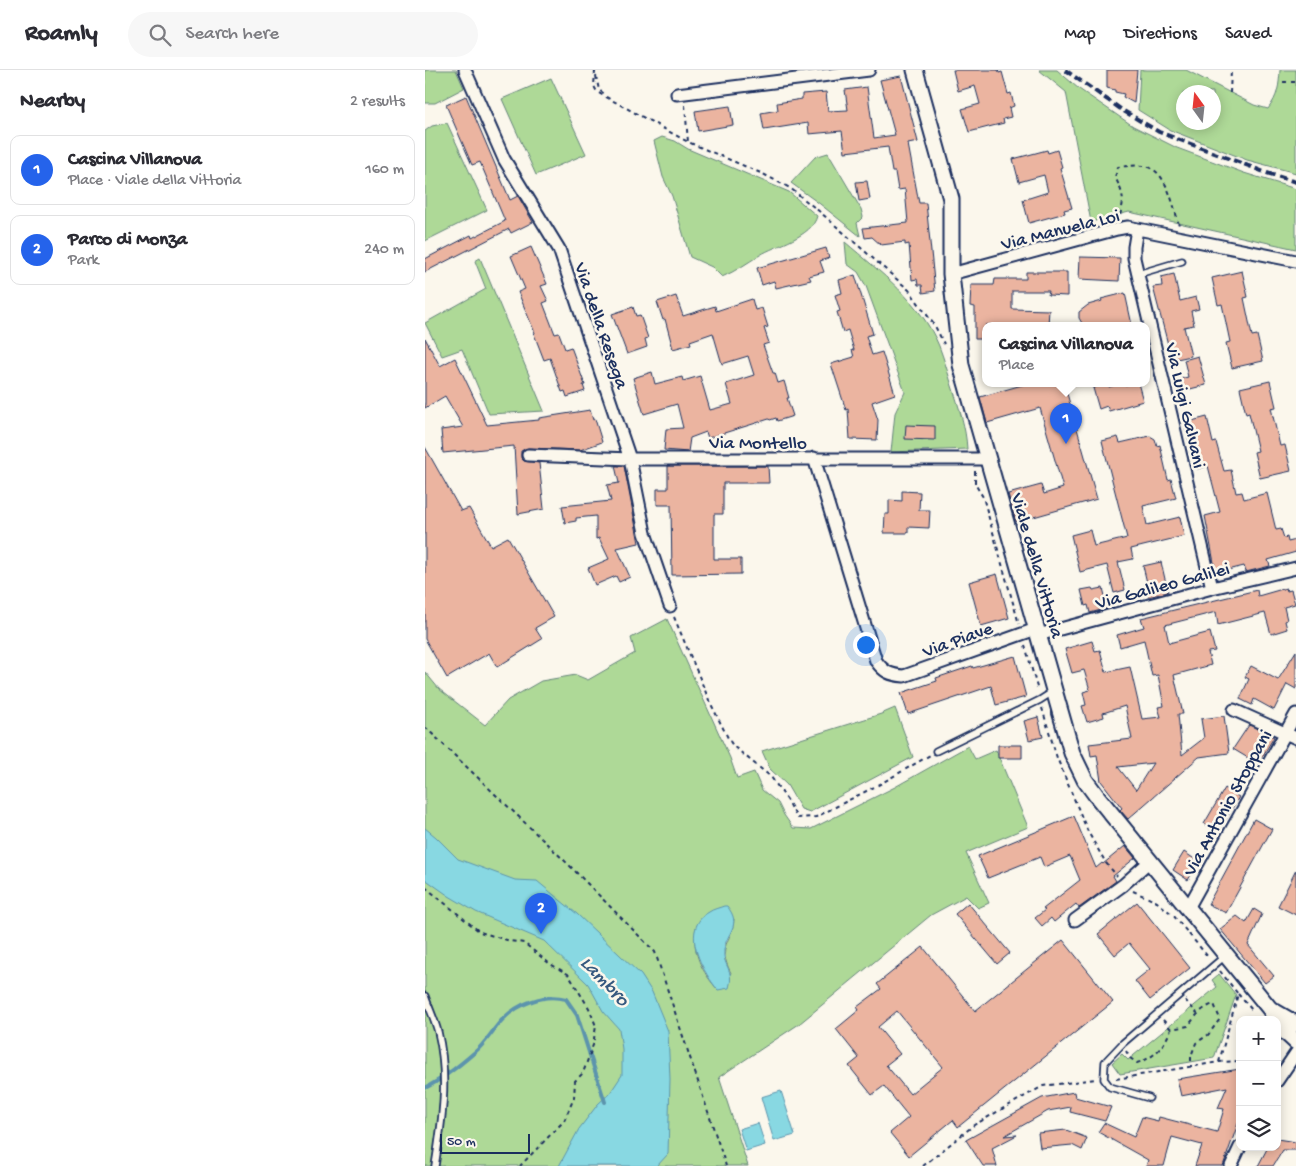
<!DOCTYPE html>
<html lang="en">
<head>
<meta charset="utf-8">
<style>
	body { margin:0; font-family:"Gochi Hand",sans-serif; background:#f7f7f7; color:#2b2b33 }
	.controls { position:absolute; right:15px; bottom:15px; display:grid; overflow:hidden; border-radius:10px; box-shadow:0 2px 12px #0003 }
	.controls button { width:45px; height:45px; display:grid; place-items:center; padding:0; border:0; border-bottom:1px solid #e1e1e2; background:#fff; color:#2b2b33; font:25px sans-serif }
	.compass { position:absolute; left:751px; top:15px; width:45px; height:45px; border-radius:50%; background:#fff; box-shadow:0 2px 12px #0003; rotate:345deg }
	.scale { position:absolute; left:15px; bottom:12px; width:90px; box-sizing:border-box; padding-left:5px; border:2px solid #1b2f5e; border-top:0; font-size:14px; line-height:18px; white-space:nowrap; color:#1b2f5e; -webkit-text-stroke:4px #fbf7ec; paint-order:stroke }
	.you { position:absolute; left:440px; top:574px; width:18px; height:18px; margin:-12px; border:4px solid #fff; border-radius:50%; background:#1a73e8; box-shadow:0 0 0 8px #1a73e833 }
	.badge { display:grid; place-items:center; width:32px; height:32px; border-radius:50%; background:#2563eb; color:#fff; font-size:16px; font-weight:700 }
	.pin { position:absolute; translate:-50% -41px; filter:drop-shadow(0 1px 2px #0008) }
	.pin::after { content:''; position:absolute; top:26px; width:18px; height:15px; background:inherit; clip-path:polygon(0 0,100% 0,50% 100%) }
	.popup { position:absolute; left:557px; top:252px; width:168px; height:65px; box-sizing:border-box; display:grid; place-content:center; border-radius:10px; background:#fff; filter:drop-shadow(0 1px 4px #0005); font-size:16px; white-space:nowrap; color:#7c7c81 }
	.popup b { font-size:19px; color:#2b2b33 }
	.popup::after { content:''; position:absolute; left:50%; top:100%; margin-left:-10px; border:10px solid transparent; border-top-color:#fff }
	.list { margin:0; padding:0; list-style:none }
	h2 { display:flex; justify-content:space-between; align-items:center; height:65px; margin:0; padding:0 20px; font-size:21px }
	h2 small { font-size:16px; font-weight:400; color:#7c7c81 }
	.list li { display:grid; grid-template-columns:32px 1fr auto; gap:15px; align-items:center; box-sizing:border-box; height:70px; margin:0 10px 10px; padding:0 10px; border:1px solid #e1e1e2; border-radius:10px }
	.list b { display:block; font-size:19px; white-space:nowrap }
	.list p { margin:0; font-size:16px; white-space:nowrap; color:#7c7c81 }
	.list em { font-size:16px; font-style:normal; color:#7c7c81 }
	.icon { flex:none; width:28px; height:28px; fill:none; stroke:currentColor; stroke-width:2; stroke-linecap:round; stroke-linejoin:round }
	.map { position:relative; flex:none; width:871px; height:1096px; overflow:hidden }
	header { display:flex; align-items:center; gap:30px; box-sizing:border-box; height:70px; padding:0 25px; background:#fff; border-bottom:1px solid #e1e1e2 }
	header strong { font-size:24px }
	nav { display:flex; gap:28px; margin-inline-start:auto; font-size:18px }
	.search { width:350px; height:45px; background:#f7f7f7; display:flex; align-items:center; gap:12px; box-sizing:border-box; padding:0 18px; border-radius:28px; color:#7c7c81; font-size:19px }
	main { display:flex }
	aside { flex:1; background:#fff }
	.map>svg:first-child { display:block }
	.green { fill:#aed997; stroke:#64847a; fill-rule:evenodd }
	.water { fill:#88d8e2; stroke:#5c94ad }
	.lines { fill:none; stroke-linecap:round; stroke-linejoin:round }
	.stream { stroke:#5c94ad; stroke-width:4 }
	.building { fill:#ebb4a0; stroke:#1b2f5e; fill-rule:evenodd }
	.service-casing { stroke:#1b2f5e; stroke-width:9 }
	.minor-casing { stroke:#1b2f5e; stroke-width:15 }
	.tertiary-casing { stroke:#1b2f5e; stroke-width:19 }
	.path { stroke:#1b2f5e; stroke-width:2; stroke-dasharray:4 4; stroke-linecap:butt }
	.service { stroke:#fbf7ec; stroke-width:5.5 }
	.minor { stroke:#fbf7ec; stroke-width:11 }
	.tertiary { stroke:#fbf7ec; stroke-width:15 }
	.rail { stroke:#1b2f5e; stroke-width:4; stroke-dasharray:8 4; stroke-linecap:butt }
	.labels { text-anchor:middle; stroke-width:5; stroke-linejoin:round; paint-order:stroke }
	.street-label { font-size:19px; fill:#1b2f5e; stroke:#fbf7ec }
	.water-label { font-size:20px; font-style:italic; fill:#36597f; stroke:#fbf7ec }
</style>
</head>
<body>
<header>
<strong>Roamly</strong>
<div class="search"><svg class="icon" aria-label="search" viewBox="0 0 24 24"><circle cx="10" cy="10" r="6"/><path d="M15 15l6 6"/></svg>Search here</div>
<nav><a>Map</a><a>Directions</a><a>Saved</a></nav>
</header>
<main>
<aside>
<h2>Nearby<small>2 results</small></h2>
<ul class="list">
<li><span class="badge">1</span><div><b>Cascina Villanova</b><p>Place · Viale della Vittoria</p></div><em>160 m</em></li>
<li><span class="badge">2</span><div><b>Parco di Monza</b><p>Park</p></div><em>240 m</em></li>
</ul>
</aside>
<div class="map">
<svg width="871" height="1096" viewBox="0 0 871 1096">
	<rect width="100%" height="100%" fill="#fbf7ec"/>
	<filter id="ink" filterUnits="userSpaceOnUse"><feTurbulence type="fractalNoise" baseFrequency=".02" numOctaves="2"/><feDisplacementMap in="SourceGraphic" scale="10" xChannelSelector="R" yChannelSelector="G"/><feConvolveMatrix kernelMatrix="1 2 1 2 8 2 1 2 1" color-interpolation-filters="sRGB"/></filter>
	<g filter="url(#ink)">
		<path class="green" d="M 0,0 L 31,0 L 39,18 L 10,33 L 0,33 Z
			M 614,0 L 632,0 L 654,19 L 708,56 L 752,78 L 819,103 L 871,119 L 871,179 L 704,142 L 666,152 L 641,22 Z
			M 715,0 L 761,0 L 829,35 L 843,39 C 853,26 854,16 855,0 L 871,0 L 871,103 L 822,90 L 745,60 L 713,40 ZM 788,22 L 788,52 L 758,52 L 758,22 Z
			M 126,8 L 161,84 L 111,105 L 77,29 Z
			M 22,53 L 62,140 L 0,171 L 0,61 L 7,56 Z
			M 237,67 L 250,71 L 263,79 L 364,122 L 392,146 C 387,167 351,175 335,185 C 322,193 311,201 297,207 L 287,197 L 265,187 L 247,126 L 238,107 L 229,71 Z
			M 403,83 L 436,139 L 438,147 L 432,153 L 435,166 L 395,134 L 366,113 L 390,87 Z
			M 420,172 C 455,202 496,232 514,276 C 519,289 523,303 527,316 C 534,337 541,358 542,379 L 466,382 L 470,343 L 480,322 L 441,216 L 433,202 L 422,194 Z
			M 55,188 L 119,341 L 64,344 L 37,279 L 17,286 L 0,253 L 61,219 L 50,191 Z
			M 242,549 L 305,688 L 312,708 L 329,702 L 337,720 L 353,733 L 359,745 L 368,758 L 386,759 L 470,717 L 543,676 L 550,689 L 571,680 L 603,757 L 541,783 L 564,833 L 553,838 L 541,826 L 506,845 L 374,954 L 294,1007 L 323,1096 L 0,1096 L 0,602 L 14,619 L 60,655 L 83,630 L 116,611 L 151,605 L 163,610 L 210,583 L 206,568 ZM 309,849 C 307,874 291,874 306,903 L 293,920 C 277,902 266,882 271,857 Z
			M 470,638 L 488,687 L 385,742 L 376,739 L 362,715 L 345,699 L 337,681 L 456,644 Z
			M 794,904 L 811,925 L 789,988 L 695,1004 L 687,993 L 697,984 L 703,990 L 792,917 L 787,910 Z"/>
		<path class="water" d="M 0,758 L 11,767 L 33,789 L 90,810 L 112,811 L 152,844 L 216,905 L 227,922 L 243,961 L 245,1009 L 243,1084 L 232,1096 L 134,1096 L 154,1059 L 173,1034 L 185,1023 L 197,1005 L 197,979 L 194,959 L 178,941 L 163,914 L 119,871 L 51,842 L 24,826 L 0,809 Z
			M 299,836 L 302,836 C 318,856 301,862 299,880 C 297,896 310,899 304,918 L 293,920 C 277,901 254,859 284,842 C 288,839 294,838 299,836 Z
			M 356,1021 L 370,1065 L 349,1071 L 336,1027 Z
			M 333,1053 L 340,1075 L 321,1081 L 314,1059 Z"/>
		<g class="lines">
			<path class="stream" d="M 0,1018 C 18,1009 35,995 50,982 C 61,973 68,959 78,949 C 93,934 119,923 141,929 L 152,945 L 180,1032"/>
		</g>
		<path class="building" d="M 528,0 L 573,0 L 574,3 L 577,2 L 583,24 L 586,23 L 589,36 L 584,38 L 586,47 L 578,49 L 579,53 L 544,62 L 537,39 L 555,34 L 550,16 L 533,21 Z
			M 682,0 L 712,0 L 709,33 L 698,27 L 699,24 L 690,22 L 690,20 L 682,18 Z
			M 476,6 L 493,72 L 483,74 L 494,133 L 501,133 L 510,221 L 498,223 L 497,215 L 493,215 L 492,209 L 487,210 L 484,174 L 480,175 L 480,172 L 456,175 L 447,167 L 440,168 L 438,158 L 483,153 L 480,119 L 473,120 L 470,102 L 467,102 L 463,77 L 420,82 L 417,61 L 384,64 L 383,53 L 339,60 L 336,43 L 353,40 L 352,33 L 377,29 L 377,24 L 401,22 L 403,41 L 423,40 L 420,20 L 442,17 L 449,68 L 470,65 L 455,10 Z
			M 41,26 L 85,130 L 93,126 L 108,152 L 86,163 L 84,159 L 0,202 L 0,189 L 46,165 L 47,168 L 80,151 L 55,92 L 47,95 L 21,35 Z
			M 305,36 L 308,55 L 273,61 L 270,41 Z
			M 622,80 L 623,83 L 632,80 L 637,97 L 635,98 L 647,138 L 639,140 L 640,143 L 604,153 L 598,130 L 623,122 L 619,105 L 594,112 L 588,89 Z
			M 442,111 L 445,129 L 434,131 L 431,112 Z
			M 106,177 L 122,214 L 116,216 L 123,231 L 118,233 L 130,264 L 134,263 L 140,279 L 146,277 L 160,315 L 158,315 L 160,321 L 142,327 L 140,321 L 137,322 L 125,288 L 119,290 L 109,264 L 110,263 L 93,222 L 100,219 L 86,186 Z
			M 401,178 L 404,188 L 395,191 L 399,202 L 384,206 L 386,210 L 351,218 L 349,211 L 337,215 L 332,198 Z
			M 655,187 L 695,188 L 694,211 L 654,209 Z
			M 817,201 L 823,227 L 819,228 L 827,266 L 832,265 L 838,291 L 807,298 L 801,273 L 805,272 L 797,234 L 793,235 L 787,208 Z
			M 601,202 L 642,202 L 642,226 L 623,225 L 624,221 L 587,221 L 587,239 L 624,240 L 623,255 L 561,255 L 561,269 L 550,269 L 550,237 L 545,236 L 546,215 L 569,215 L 570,209 L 601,209 Z
			M 749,204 L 755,231 L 771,227 L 774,239 L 766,241 L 769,255 L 759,257 L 766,286 L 747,290 L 728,217 L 737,216 L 736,207 Z
			M 430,205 L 448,264 L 441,266 L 447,285 L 457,282 L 470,324 L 447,332 L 453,350 L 452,370 L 425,369 L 423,339 L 421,340 L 406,294 L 429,287 L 427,280 L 429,280 L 423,260 L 418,262 L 412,242 L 415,241 L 410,225 L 417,223 L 414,210 Z
			M 700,223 L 707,255 L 658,255 L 654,248 L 654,242 L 663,235 L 677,231 L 676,229 Z
			M 251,226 L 258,246 L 290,236 L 291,241 L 327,229 L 330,240 L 337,238 L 343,257 L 339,258 L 344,273 L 338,275 L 348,303 L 350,303 L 353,313 L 359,311 L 364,328 L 362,328 L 368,346 L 352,351 L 351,348 L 345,350 L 344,349 L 283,368 L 281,362 L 265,368 L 263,382 L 239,380 L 241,359 L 258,358 L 252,334 L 219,344 L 208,308 L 227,302 L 230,314 L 257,307 L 258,311 L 275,306 L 285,340 L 307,334 L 301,314 L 329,305 L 323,286 L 297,294 L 288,263 L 265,271 L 266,274 L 248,279 L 240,249 L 238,250 L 232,232 Z
			M 208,237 L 211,246 L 215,245 L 223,268 L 220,269 L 222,277 L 202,284 L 187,244 Z
			M 0,268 L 15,296 L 30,288 L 62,355 L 114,350 L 114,348 L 165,340 L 168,350 L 170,349 L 177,372 L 155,380 L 103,378 L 96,381 L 96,388 L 99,391 L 114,393 L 119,439 L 93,444 L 89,376 L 18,383 L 16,360 L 38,357 L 20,326 L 0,338 Z
			M 773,286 L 781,315 L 757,321 L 755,309 L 763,307 L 759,290 Z
			M 845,311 L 851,337 L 846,338 L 855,376 L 860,375 L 866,401 L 835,408 L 829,382 L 833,381 L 824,343 L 821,344 L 815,318 Z
			M 604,313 L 639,313 L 672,429 L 591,452 L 583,424 L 616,415 L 619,424 L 638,418 L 615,338 L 562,353 L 555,327 Z
			M 683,313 L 684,317 L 697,313 L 699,313 L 700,315 L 713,313 L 718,331 L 684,341 L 682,336 L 674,339 L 668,318 Z
			M 782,347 L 788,373 L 791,372 L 799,401 L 806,400 L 811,423 L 817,422 L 819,429 L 842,423 L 851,460 L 856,459 L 859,468 L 862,467 L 863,472 L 871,470 L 871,482 L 843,490 L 845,496 L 821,502 L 819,496 L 791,503 L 780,446 L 795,442 L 783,396 L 772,399 L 759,353 Z
			M 481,355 L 510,356 L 510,370 L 480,369 Z
			M 725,366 L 730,369 L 732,376 L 735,375 L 743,410 L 746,409 L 751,428 L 718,436 L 722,455 L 755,447 L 759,466 L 706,479 L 708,489 L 693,492 L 700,520 L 689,523 L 682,495 L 655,502 L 646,465 L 665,460 L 669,476 L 702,468 L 677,371 L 693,367 L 695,373 Z
			M 0,377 L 36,441 L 44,438 L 66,476 L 83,467 L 129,547 L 110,558 L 117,569 L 72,597 L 64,583 L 22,608 L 0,569 Z
			M 190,396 L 199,396 L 214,473 L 192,478 L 205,507 L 194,512 L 191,506 L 170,515 L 163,498 L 184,489 L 174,468 L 171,469 L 171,446 L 151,448 L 151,451 L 140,453 L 137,436 L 186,431 L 182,415 L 194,413 Z
			M 243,396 L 343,396 L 344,413 L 298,413 L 298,444 L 289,444 L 289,489 L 316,489 L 316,504 L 247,505 L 246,435 L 232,435 L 232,419 L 243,419 Z
			M 477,421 L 495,422 L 494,440 L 505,440 L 504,458 L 483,457 L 483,463 L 459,463 L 460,444 L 464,444 L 464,430 L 477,431 Z
			M 736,492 L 743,522 L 723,527 L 721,517 L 723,517 L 718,496 Z
			M 572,504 L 584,548 L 556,556 L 544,512 Z
			M 667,518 L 668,520 L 678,518 L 683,538 L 665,543 L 663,535 L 660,536 L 656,520 Z
			M 861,518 L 862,521 L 866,520 L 870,534 L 859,537 L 862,550 L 860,551 L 862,559 L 846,564 L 840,543 L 793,555 L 791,542 L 740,555 L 744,573 L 785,562 L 790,581 L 783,582 L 786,595 L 749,605 L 758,644 L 753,644 L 757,685 L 779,668 L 776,649 L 799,646 L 804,683 L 774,687 L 703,749 L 695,740 L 697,738 L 676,711 L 672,685 L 666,686 L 664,674 L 707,669 L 700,636 L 678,643 L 679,647 L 662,652 L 657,636 L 661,635 L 658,622 L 665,620 L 659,600 L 647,603 L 640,579 L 667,571 L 670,581 L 675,580 L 681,602 L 705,597 L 717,649 L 736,647 L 733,637 L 739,636 L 733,605 L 727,606 L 719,570 L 695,577 L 692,565 L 719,557 L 716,548 L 832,520 L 833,526 ZM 728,693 L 711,720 L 693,697 Z
			M 871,581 L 871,619 L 862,614 L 849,640 L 829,629 L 827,635 L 815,629 L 824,609 L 820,607 L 826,596 L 853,610 Z
			M 590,586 L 601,627 L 571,635 L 566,616 L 483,644 L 476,623 L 512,611 L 511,608 L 547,596 L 548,598 Z
			M 613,647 L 618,667 L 604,670 L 599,651 Z
			M 824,655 L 849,667 L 833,694 L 808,679 Z
			M 573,675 L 597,675 L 597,688 L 573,688 Z
			M 800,718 L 814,727 L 793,762 L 779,754 Z
			M 649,746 L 671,798 L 677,793 L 678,794 L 700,776 L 710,788 L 688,806 L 691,811 L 654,838 L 651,834 L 629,852 L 626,848 L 617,856 L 610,848 L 620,840 L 618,839 L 655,810 L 645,786 L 619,797 L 615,787 L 563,808 L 553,786 Z
			M 829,749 L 847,759 L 801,843 L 783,834 Z
			M 759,782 L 774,792 L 763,810 L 748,800 Z
			M 871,800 L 871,845 L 853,836 Z
			M 712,832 L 765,898 L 725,930 L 710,911 L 725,899 L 704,873 L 690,885 L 673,864 Z
			M 543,833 L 585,883 L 572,894 L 530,844 Z
			M 829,839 L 837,844 L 823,875 L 849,906 L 840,913 L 795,859 L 812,846 L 821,853 Z
			M 638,870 L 688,932 L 533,1057 L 528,1050 L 484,1086 L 465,1063 L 484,1047 L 459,1016 L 447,1025 L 424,996 L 434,988 L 411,959 L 434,940 L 432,937 L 456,919 L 452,914 L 498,877 L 550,941 ZM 472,941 L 518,997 L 485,1024 L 461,995 L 475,984 L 453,957 Z
			M 815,999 L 815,1048 L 798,1096 L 770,1096 L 777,1075 L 747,1067 L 739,1096 L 721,1096 L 723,1090 L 673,1062 L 679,1053 L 709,1067 L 717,1047 L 733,1051 L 734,1047 L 792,1062 L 799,1039 L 793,1038 L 802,1017 L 756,1026 L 752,1009 Z
			M 649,1022 L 650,1027 L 686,1037 L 680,1051 L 645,1042 L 646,1037 L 623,1041 L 579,1066 L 592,1065 L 567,1078 L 572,1096 L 558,1096 L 541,1070 L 617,1028 Z
			M 641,1060 L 662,1068 L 657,1080 L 647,1075 L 615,1078 L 613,1063 Z
			M 852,1069 L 871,1072 L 871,1080 L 858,1080 L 848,1096 L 833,1096 L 843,1077 L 852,1077 Z"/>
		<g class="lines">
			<defs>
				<path id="service" d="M 713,204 L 757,191
					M 511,681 L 615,630 L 629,621
					M 0,926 C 4,938 10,950 13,962 C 24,1007 17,1052 10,1096
					M 724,1028 L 685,1017 L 679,1009 L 680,992 L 698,973 L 800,886"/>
				<path id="minor" d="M 40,0 L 79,89 L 134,179 L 205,389 L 220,463 L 245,536
					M 252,24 L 444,0
					M 712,159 L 709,177 L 709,188 L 787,518
					M 526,204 L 692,159 L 703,157 L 871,191
					M 103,385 L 205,389 L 563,389
					M 389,388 L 451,591 C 459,602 465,605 479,606 L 611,559
					M 613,565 L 787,518 L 871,498
					M 809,640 L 871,668
					M 763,838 L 871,644
					M 650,850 L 698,815 L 725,791
					M 852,1011 L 871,983
					M 806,1096 L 815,1077"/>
				<path id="tertiary" d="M 490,0 L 526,129 L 526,204 L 536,295 L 647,683 L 660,710 L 671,725 L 845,939 L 851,950
					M 845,939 L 871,954
					M 852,951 L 857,959 L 871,972"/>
			</defs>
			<use href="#service" class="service-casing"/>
			<use href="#minor" class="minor-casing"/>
			<use href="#tertiary" class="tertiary-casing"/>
			<path class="path" d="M 170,1 L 169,16 L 172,22 L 263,72 L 338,104 L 365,118 L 395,142 L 484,220 L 510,256 L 519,274
				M 171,6 L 174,20 L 181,25
				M 858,12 L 871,12
				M 805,23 L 806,0
				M 260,35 L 263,72
				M 695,145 C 700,129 698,123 690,107 L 693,97 C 702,96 711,95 720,96 C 742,100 749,138 754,155
				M 550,401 L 550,414 L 558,427 L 594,554
				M 249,547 L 284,630 L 303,668 L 308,676 L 346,707 L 363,731 L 372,748 L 391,747 L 457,713 L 505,685
				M 600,575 L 613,621
				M 617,638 L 632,688 L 663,762 L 681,793 L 692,806
				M 0,657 L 144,795 L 230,882 L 301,1096
				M 0,817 L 55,862 L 85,871 L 99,873 L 125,894 L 143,904 L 164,938 L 171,956 L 168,975 L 158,1003 L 150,1011 L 149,1028 L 139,1051 L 95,1096
				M 708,821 L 732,832 L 748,845 L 784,888
				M 813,924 L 828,941
				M 760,930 L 772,943
				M 738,950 L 746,959
				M 701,981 L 705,988 L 712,993 C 729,988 739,977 746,959 L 763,956 C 771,946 776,938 789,934 L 795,949 L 783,965 L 771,973 L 766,986 L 766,997
				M 794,992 L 813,924 L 795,901
				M 691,1009 L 794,992 L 815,991
				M 813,1066 L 815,1060
				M 498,1096 L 549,1055 L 618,1016 L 671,1009"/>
			<use href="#service" class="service"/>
			<use href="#minor" class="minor"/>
			<use href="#tertiary" class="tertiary"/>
			<path class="rail" d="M 640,0 L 697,40 L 734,62 L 842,103 L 871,112"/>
		</g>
	</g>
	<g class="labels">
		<g class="street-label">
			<text transform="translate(635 158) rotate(-14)" y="7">Via Manuela Loi</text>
			<text transform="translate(178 255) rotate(71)" y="7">Via della Resega</text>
			<text transform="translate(762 335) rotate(77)" y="7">Via Luigi Galvani</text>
			<text x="333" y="378">Via Montello</text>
			<text transform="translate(614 495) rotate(74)" y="7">Viale della Vittoria</text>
			<text transform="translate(737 514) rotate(-15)" y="7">Via Galileo Galilei</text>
			<text transform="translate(532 568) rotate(-20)" y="7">Via Piave</text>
			<text transform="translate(801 732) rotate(-61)" y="7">Via Antonio Stoppani</text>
		</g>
		<g class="water-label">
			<text transform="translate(181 910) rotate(46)" y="7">Lambro</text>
		</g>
	</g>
</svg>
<div class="controls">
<button>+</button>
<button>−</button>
<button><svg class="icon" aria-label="layers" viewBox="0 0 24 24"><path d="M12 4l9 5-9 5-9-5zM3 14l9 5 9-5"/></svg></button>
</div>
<svg class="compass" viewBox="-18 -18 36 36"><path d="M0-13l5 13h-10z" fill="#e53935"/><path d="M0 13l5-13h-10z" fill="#7c7c81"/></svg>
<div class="scale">50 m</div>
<div class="you"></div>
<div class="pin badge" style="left:641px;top:374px">1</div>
<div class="popup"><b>Cascina Villanova</b>Place</div>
<div class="pin badge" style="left:116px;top:864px">2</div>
</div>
</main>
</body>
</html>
